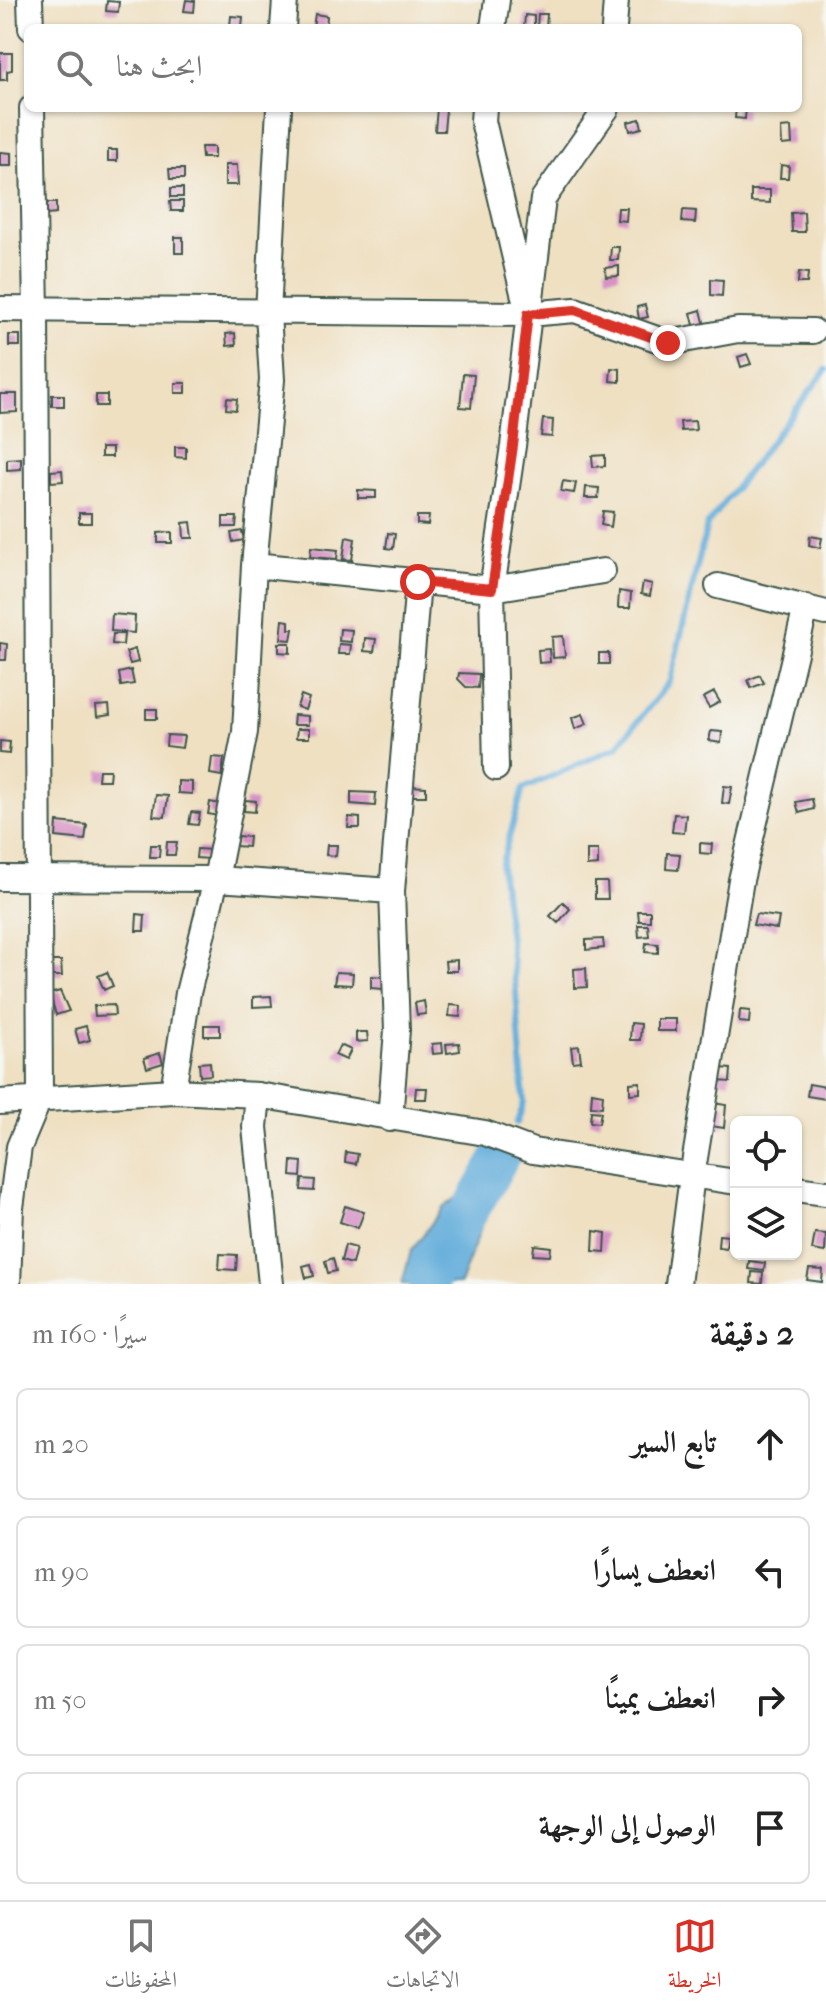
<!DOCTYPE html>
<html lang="ar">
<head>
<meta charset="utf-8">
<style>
	body { margin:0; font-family:"IM FELL French Canon",Amiri,serif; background:#f6f6f6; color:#222; direction:rtl }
	.controls { position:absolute; right:24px; bottom:24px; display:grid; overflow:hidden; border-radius:12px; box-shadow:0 2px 6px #0004 }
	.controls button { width:72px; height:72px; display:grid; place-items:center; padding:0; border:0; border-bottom:2px solid #e0e0e0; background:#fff; color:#222; font:40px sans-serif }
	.stop { position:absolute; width:24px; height:24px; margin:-18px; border:6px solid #d93025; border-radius:50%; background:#fff }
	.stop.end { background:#d93025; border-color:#fff; box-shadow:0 2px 8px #0008 }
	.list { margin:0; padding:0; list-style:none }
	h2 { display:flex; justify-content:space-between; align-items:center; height:104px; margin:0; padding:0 32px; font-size:34px }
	h2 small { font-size:26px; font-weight:400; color:#767676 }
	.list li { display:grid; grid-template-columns:52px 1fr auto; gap:24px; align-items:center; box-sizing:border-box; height:112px; margin:0 16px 16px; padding:0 16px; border:2px solid #e0e0e0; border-radius:12px }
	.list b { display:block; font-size:30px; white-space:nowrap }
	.list em { font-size:26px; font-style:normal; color:#767676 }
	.icon { flex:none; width:44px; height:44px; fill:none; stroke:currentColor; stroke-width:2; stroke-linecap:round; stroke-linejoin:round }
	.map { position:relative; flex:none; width:826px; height:1284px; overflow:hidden; direction:ltr }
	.search { position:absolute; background:#fff; box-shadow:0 2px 6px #0004; left:24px; right:24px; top:24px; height:88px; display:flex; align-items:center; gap:20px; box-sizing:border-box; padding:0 28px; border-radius:12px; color:#767676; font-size:30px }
	.sheet { height:616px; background:#fff }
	nav { display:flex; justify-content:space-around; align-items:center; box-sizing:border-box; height:112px; border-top:2px solid #e0e0e0; background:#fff; font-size:22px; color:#767676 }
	nav a { display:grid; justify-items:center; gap:4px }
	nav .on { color:#d93025 }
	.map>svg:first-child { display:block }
	.water { fill:#64addb; stroke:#427588; stroke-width:2 }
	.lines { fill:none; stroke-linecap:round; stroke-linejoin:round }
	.stream { stroke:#64addb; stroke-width:6 }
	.river { stroke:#64addb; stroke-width:38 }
	.building { fill:#d691c5 }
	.minor-casing { stroke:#3e5549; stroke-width:28 }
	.minor { stroke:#fff; stroke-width:24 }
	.route { stroke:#d93025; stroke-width:10 }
</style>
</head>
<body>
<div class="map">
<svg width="826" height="1284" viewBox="0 0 826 1284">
	<rect width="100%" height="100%" fill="#f6f6f2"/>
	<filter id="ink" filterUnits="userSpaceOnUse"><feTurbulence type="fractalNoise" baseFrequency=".0125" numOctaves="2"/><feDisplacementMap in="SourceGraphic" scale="16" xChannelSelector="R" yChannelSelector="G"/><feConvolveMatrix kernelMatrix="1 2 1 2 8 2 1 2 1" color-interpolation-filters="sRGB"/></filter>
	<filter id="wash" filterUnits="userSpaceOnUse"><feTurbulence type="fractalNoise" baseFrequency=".006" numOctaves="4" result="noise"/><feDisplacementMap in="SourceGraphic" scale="32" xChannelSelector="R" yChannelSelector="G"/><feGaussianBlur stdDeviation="1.8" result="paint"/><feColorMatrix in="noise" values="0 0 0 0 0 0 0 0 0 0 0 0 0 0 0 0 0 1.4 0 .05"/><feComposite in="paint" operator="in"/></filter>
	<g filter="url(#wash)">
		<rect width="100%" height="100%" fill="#efe0c2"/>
		<path class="water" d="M 485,1188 L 486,1214 L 460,1284 L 402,1284 L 411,1251 L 443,1208 L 460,1195 Z"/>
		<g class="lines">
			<path class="stream" d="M 517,1123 L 524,1102 L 516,991 L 501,866 L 523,789 L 617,747 L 670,681 L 707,525 L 826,370"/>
			<path class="river" d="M 428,1284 C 450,1240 479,1200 501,1155"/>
		</g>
		<g id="blocks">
			<path class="building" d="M 186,0 L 195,1 L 194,12 L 184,11 Z
				M 107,1 L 119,2 L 118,12 L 106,11 Z
				M 315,14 L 327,16 L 326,28 L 313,27 Z
				M 538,14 L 547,14 L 546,28 L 537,28 Z
				M 525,15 L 534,16 L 534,28 L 524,28 Z
				M 231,16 L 243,17 L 242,27 L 230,26 Z
				M 0,53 L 12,53 L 12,70 L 7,71 L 7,80 L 0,80 Z
				M 437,108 L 446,109 L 444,131 L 435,131 Z
				M 736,108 L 746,108 L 745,119 L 735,118 Z
				M 640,119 L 642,128 L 630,131 L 628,122 Z
				M 791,127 L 792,144 L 782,145 L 781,128 Z
				M 201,147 L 214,147 L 214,158 L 202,158 Z
				M 108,150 L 117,150 L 117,161 L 108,161 Z
				M 0,152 L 11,153 L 11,166 L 0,166 Z
				M 225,165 L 237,165 L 238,185 L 225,185 Z
				M 781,165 L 789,166 L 788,178 L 780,178 Z
				M 169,169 L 184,169 L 184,179 L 170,179 Z
				M 171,188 L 183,188 L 183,197 L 171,197 Z
				M 751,190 L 770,190 L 770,203 L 751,202 Z
				M 170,201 L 183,201 L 183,211 L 171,211 Z
				M 46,203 L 56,203 L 56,214 L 47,215 Z
				M 618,208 L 627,208 L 626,221 L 617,220 Z
				M 683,210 L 696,211 L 695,223 L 682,222 Z
				M 804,212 L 805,232 L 792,232 L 791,213 Z
				M 175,237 L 183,237 L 183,253 L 175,253 Z
				M 611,247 L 619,247 L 618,260 L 610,260 Z
				M 619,266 L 619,276 L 606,277 L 605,268 Z
				M 799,272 L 808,273 L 807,283 L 798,283 Z
				M 711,279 L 723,280 L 722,296 L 711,295 Z
				M 645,305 L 648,317 L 639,319 L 637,307 Z
				M 701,310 L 705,326 L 695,329 L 691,313 Z
				M 235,333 L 236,345 L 227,346 L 226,334 Z
				M 9,335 L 20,335 L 20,346 L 9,346 Z
				M 747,354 L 751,364 L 741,367 L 738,357 Z
				M 611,368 L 620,369 L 620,382 L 610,381 Z
				M 463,374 L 474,375 L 471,408 L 460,407 Z
				M 175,383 L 186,383 L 186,393 L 175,393 Z
				M 0,394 L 17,394 L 17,412 L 0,413 Z
				M 52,395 L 64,395 L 64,406 L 52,406 Z
				M 96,395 L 107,395 L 107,406 L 96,406 Z
				M 227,398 L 237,399 L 236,410 L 226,409 Z
				M 543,419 L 553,420 L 552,437 L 541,436 Z
				M 695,421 L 696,430 L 681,431 L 680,422 Z
				M 175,447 L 186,447 L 186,458 L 175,457 Z
				M 101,448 L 112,448 L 112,457 L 101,457 Z
				M 605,455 L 605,466 L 593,467 L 592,456 Z
				M 21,458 L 21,469 L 7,470 L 7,459 Z
				M 62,470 L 63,481 L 51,482 L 51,471 Z
				M 563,481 L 576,483 L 574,493 L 561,491 Z
				M 586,487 L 599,488 L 598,498 L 585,498 Z
				M 358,490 L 376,491 L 376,498 L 358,498 Z
				M 603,511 L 613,512 L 611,527 L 601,525 Z
				M 79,513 L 91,513 L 91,523 L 79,523 Z
				M 417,516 L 429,516 L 428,525 L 417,524 Z
				M 223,517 L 237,517 L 236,527 L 223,527 Z
				M 191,522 L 193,538 L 184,538 L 183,523 Z
				M 242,531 L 244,540 L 233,542 L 231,533 Z
				M 172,532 L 172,543 L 158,543 L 158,533 Z
				M 388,533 L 395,534 L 393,549 L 386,548 Z
				M 810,536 L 822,538 L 820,548 L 809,545 Z
				M 346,537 L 355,539 L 352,560 L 343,559 Z
				M 311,547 L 338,550 L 337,559 L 310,557 Z
				M 643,582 L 652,584 L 650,596 L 641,594 Z
				M 619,591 L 631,593 L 630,608 L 618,608 Z
				M 112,614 L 135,616 L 134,633 L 111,631 Z
				M 283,620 L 289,621 L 289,629 L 293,629 L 291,640 L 281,639 Z
				M 340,629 L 352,630 L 351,642 L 339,641 Z
				M 113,634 L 124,634 L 123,645 L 112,644 Z
				M 563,636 L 565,657 L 553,658 L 552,637 Z
				M 365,638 L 376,639 L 374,652 L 364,651 Z
				M 0,643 L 7,644 L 6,660 L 0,660 Z
				M 279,643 L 290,643 L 290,653 L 279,652 Z
				M 339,644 L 351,645 L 350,654 L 338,654 Z
				M 135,649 L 138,662 L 130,664 L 126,652 Z
				M 549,649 L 550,662 L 539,663 L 538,650 Z
				M 599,653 L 609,653 L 609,664 L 599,664 Z
				M 131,670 L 134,684 L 121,686 L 119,673 Z
				M 459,673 L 479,674 L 478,688 L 466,687 L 458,679 Z
				M 760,675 L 764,683 L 751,688 L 748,680 Z
				M 714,692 L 720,702 L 709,708 L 703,698 Z
				M 301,695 L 309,698 L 305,710 L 297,707 Z
				M 109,705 L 110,715 L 97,717 L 96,706 Z
				M 146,709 L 157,709 L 157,719 L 146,719 Z
				M 583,714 L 587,724 L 575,729 L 572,718 Z
				M 294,715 L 308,716 L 308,725 L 293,725 Z
				M 297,729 L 309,729 L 309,738 L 296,738 Z
				M 711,731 L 722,732 L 721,743 L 709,741 Z
				M 167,735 L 184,736 L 182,748 L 166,746 Z
				M 0,741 L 10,742 L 9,754 L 0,753 Z
				M 212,757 L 224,758 L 222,776 L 210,774 Z
				M 99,770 L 110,770 L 109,780 L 98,780 Z
				M 178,781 L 192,782 L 192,794 L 178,793 Z
				M 407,786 L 426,787 L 426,796 L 407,796 Z
				M 724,786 L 732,787 L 729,804 L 722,803 Z
				M 351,792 L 376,793 L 375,806 L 351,804 Z
				M 156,795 L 168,796 L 165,817 L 153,816 Z
				M 812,799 L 814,809 L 799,813 L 796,802 Z
				M 245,800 L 256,801 L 255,812 L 244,811 Z
				M 210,802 L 220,804 L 218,816 L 208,814 Z
				M 191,812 L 200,813 L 198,825 L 189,824 Z
				M 674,814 L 686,815 L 684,833 L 672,832 Z
				M 349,817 L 360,818 L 360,828 L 348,828 Z
				M 57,822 L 87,825 L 85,840 L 56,837 Z
				M 237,836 L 249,837 L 248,847 L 236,846 Z
				M 167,842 L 177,842 L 175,855 L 166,855 Z
				M 700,843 L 712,844 L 711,854 L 700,853 Z
				M 151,845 L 160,845 L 159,857 L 150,857 Z
				M 327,845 L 337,845 L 336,856 L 326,855 Z
				M 197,849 L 211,850 L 210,859 L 196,858 Z
				M 587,850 L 598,850 L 598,865 L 587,866 Z
				M 667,853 L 680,854 L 678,870 L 666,869 Z
				M 595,882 L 607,882 L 608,899 L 595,899 Z
				M 563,902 L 570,909 L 558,923 L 550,916 Z
				M 638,911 L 650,911 L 650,921 L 639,921 Z
				M 137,914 L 145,915 L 144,931 L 136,931 Z
				M 756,914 L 779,917 L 777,929 L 753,925 Z
				M 638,925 L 648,925 L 649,936 L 639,937 Z
				M 603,939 L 604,948 L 586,950 L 586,940 Z
				M 646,943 L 658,944 L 658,953 L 645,952 Z
				M 457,960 L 457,971 L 446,971 L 445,961 Z
				M 46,961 L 61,961 L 62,976 L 47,976 Z
				M 586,968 L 587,987 L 575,988 L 574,969 Z
				M 107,972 L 113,986 L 104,990 L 98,976 Z
				M 336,972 L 353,973 L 352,985 L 334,984 Z
				M 371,976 L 384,977 L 383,989 L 371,988 Z
				M 60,991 L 69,1011 L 56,1015 L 50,994 Z
				M 271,996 L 272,1006 L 253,1007 L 253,997 Z
				M 424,1001 L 426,1014 L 417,1015 L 415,1003 Z
				M 114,1005 L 115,1015 L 95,1016 L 94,1006 Z
				M 450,1005 L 461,1006 L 460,1017 L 449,1016 Z
				M 740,1010 L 750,1011 L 749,1023 L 739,1022 Z
				M 657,1019 L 676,1019 L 676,1031 L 657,1031 Z
				M 631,1023 L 641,1024 L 640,1040 L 630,1040 Z
				M 204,1025 L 220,1025 L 220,1036 L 204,1036 Z
				M 86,1026 L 90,1040 L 79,1043 L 75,1029 Z
				M 356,1032 L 367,1032 L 368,1041 L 356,1042 Z
				M 442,1043 L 443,1053 L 433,1054 L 432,1044 Z
				M 459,1043 L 460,1051 L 447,1053 L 446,1044 Z
				M 340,1045 L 351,1050 L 346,1060 L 335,1055 Z
				M 579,1046 L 581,1061 L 573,1062 L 571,1047 Z
				M 160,1053 L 163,1063 L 147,1068 L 144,1058 Z
				M 210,1062 L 211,1075 L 200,1076 L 199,1063 Z
				M 721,1068 L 731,1069 L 730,1082 L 719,1081 Z
				M 640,1082 L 640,1093 L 630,1094 L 630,1083 Z
				M 809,1084 L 826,1087 L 826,1099 L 807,1096 Z
				M 416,1088 L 427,1088 L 426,1099 L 415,1099 Z
				M 592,1092 L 603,1094 L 602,1107 L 591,1106 Z
				M 713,1103 L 726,1105 L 724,1128 L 711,1126 Z
				M 591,1111 L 601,1112 L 599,1123 L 590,1122 Z
				M 346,1152 L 358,1154 L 356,1164 L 345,1162 Z
				M 292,1161 L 302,1162 L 301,1177 L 291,1176 Z
				M 302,1179 L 315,1180 L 314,1191 L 301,1190 Z
				M 345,1206 L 364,1212 L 358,1228 L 340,1222 Z
				M 594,1231 L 606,1233 L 605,1252 L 593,1251 Z
				M 815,1233 L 826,1234 L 825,1252 L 812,1250 Z
				M 719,1235 L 728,1236 L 726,1248 L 718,1247 Z
				M 345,1245 L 356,1248 L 352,1264 L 341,1261 Z
				M 534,1245 L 551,1247 L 550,1256 L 533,1255 Z
				M 220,1254 L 237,1255 L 236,1270 L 219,1269 Z
				M 333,1258 L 336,1271 L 328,1273 L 325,1261 Z
				M 749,1261 L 765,1263 L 764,1271 L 748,1269 Z
				M 311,1264 L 314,1276 L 306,1278 L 303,1266 Z
				M 809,1269 L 823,1270 L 822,1282 L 807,1280 Z
				M 752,1272 L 763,1273 L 762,1284 L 751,1283 Z"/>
		</g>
	</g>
	<g filter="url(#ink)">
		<use href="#blocks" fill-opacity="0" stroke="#3e5549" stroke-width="2"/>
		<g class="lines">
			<defs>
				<path id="minor" d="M 30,0 L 31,28
					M 283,28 L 285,0
					M 493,28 L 497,0
					M 614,28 L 616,0
					M 279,108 L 268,313 L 272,380 L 254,565 L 245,732 L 216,879 L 188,993 L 173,1091 L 258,1095 L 485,1133 L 533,1151 L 736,1182
					M 484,108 L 483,121 L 524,297
					M 0,309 L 528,314 L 575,310 L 668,343 L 738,330 L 813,331
					M 254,565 L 492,589 L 603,571
					M 718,586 L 826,613
					M 496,768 L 492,589 L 513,446 L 543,199 L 607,108
					M 0,878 L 216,879 L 392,891
					M 258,1095 L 255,1127 L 271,1284
					M 0,1102 L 173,1091
					M 390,1119 L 397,1030 L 392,891 L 418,582
					M 796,1189 L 826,1193
					M 8,1284 L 11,1208 L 19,1147 L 40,1097 L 36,310 L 32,108
					M 678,1284 L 692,1176 L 741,880 L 806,607"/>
			</defs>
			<use href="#minor" class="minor-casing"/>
			<use href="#minor" class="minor"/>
		</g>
	</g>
	<g class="lines" filter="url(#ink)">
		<path class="route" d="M 418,582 L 492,589 L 513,446 L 528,314 L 575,310 L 668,343"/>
	</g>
</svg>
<div class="controls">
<button><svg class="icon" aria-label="locate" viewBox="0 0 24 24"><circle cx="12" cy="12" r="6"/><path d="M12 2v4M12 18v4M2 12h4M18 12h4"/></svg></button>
<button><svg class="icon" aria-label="layers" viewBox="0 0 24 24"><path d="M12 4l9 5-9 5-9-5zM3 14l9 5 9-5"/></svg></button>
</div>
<div class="stop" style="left:418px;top:582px"></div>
<div class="stop end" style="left:668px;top:343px"></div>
<div class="search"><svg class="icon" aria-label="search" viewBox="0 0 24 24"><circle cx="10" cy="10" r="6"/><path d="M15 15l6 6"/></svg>ابحث هنا</div>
</div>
<section class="sheet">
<h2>2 دقيقة<small>سيرًا · 160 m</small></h2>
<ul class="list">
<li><svg class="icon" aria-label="ahead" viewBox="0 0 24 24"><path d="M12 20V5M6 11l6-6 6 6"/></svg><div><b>تابع السير</b></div><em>20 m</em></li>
<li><svg class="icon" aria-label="left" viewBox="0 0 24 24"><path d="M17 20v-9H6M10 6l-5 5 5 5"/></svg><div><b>انعطف يسارًا</b></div><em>90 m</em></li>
<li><svg class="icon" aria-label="right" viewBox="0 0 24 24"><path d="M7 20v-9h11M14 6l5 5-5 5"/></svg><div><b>انعطف يمينًا</b></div><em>50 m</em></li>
<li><svg class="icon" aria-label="arrive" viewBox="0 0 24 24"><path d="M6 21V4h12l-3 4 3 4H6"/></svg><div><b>الوصول إلى الوجهة</b></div></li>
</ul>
</section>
<nav>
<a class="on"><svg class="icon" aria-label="map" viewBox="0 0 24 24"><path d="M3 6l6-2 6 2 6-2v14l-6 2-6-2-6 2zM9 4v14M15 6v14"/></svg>الخريطة</a>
<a><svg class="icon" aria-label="directions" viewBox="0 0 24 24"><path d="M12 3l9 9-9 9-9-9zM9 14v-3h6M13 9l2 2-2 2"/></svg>الاتجاهات</a>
<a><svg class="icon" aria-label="saved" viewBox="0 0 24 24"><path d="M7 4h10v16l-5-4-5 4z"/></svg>المحفوظات</a>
</nav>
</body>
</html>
